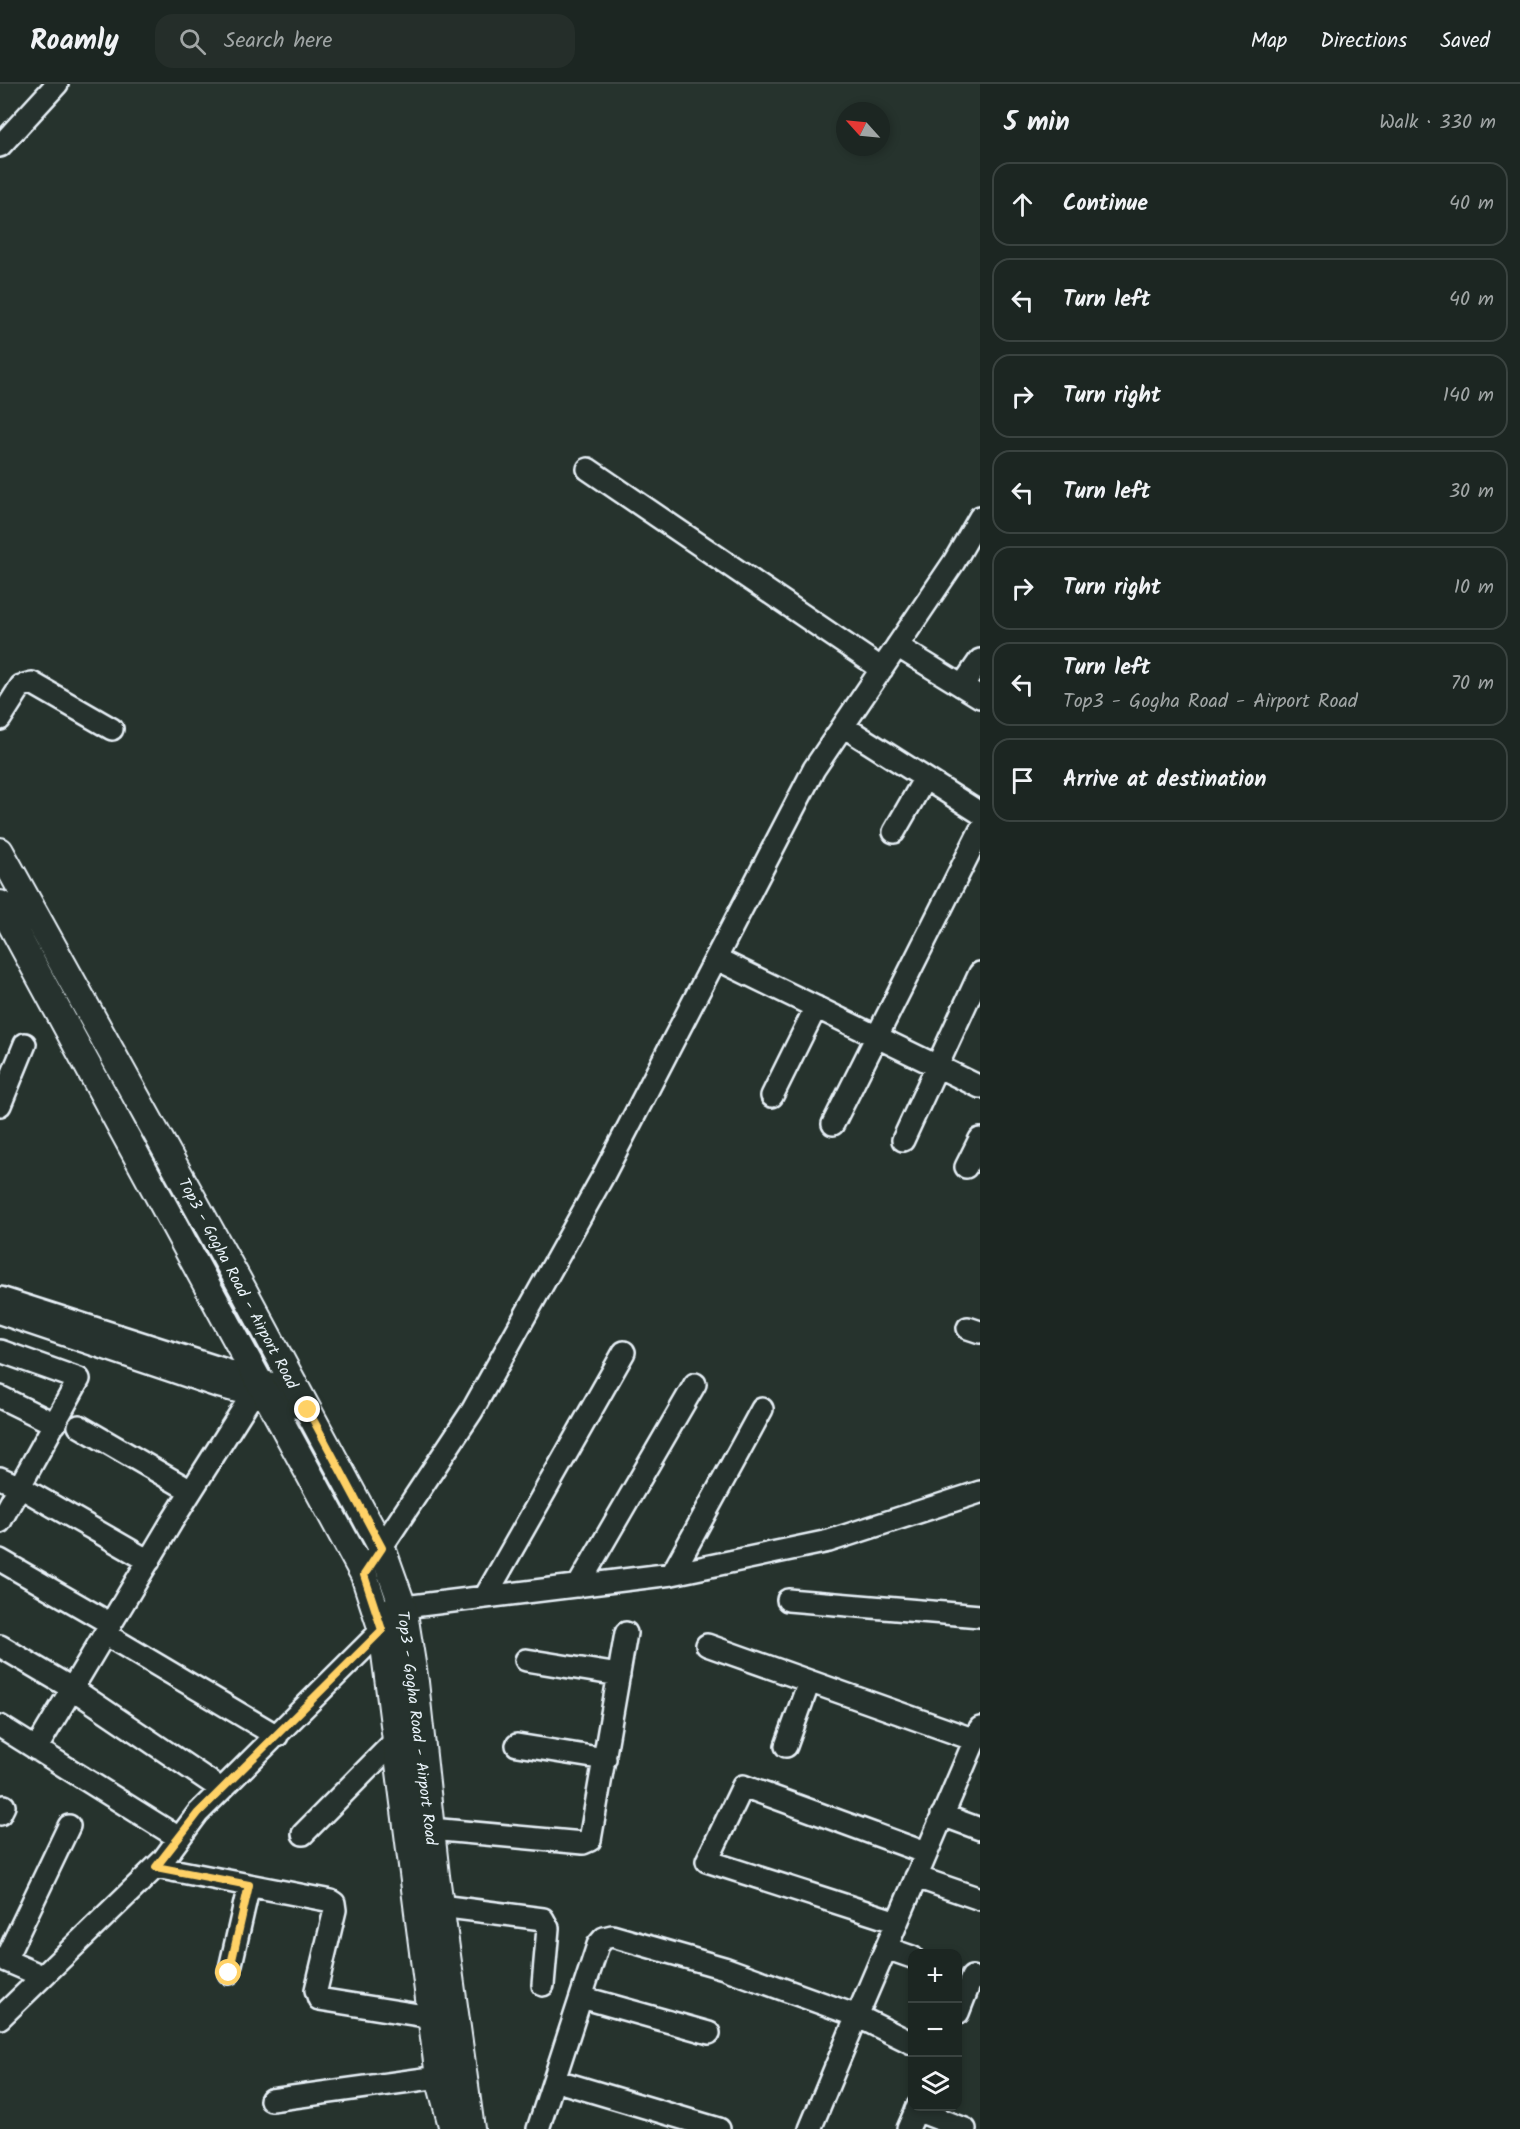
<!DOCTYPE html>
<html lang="en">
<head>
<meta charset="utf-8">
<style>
	body { margin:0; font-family:Kalam,sans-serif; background:#252e2a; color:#f1f3f6 }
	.controls { position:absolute; right:18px; bottom:18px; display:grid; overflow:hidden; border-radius:12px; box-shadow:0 3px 9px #0003 }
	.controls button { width:54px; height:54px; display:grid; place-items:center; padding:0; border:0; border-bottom:2px solid #3a4340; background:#1c2622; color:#f1f3f6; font:30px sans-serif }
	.compass { position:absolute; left:836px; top:18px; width:54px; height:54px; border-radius:50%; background:#1c2622; box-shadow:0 3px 9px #0003; rotate:297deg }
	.stop { position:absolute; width:18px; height:18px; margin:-14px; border:4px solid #ffd166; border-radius:50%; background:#fff }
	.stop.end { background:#ffd166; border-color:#fff; box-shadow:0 2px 6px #0008 }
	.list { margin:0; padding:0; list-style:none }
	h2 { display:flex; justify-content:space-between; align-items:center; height:78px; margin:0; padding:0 24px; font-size:26px }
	h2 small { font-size:20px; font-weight:400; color:#a0a5a5 }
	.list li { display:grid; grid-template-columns:39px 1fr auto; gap:18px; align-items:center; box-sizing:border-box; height:84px; margin:0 12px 12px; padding:0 12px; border:2px solid #3a4340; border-radius:18px }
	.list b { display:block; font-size:22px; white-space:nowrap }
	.list p { margin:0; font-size:20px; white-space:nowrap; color:#a0a5a5 }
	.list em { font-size:20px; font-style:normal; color:#a0a5a5 }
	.icon { flex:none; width:33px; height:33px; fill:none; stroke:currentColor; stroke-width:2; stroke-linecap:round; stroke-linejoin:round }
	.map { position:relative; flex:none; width:980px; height:2045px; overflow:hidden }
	header { display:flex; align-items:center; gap:36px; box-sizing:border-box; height:84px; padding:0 30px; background:#1c2622; border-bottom:2px solid #3a4340 }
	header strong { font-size:28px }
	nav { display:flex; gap:33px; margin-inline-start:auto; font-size:21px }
	.search { width:420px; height:54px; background:#252e2a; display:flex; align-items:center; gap:15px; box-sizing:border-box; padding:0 21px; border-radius:18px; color:#a0a5a5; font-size:22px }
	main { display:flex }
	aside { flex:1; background:#1c2622 }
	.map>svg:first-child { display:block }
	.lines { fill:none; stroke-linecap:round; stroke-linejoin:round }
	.minor-casing { stroke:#e8f1f8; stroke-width:26 }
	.major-casing { stroke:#e8f1f8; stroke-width:30 }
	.minor { stroke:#26332d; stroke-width:21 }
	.major { stroke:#26332d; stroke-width:26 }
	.route { stroke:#ffd166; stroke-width:8 }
	.labels { text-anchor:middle; stroke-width:4.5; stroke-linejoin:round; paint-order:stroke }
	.street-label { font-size:16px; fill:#e8f1f8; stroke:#26332d }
</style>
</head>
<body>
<header>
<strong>Roamly</strong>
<div class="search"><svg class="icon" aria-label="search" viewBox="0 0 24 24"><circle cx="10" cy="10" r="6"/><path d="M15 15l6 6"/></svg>Search here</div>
<nav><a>Map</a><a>Directions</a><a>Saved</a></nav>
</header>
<main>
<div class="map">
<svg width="980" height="2045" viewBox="0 0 980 2045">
	<rect width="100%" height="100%" fill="#26332d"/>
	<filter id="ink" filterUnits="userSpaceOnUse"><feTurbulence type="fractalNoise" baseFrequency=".0167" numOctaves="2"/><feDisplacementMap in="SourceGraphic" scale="12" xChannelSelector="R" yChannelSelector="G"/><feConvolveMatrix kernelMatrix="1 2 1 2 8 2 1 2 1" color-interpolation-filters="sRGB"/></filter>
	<g filter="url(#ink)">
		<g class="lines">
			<defs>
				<path id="minor" d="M 0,62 L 57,0
					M 588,385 L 882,585
					M 897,562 L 980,613
					M 962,602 L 980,576
					M 0,635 L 21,602 L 32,599 L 112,645
					M 843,642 L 980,729
					M 894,748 L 925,694
					M 717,875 L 980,1003
					M 772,1012 L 816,923
					M 0,1021 L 25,960
					M 833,1040 L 980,747
					M 903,1056 L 980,889
					M 966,1083 L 980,1055
					M 0,1214 L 257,1296 L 296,1305
					M 0,1229 L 217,1302 L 307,1326
					M 968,1244 L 980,1248
					M 0,1267 L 79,1295 L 0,1438
					M 0,1313 L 55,1340
					M 79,1342 L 191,1407
					M 0,1394 L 20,1403 L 149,1477
					M 0,1476 L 111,1540
					M 373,1476 L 472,1327 L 603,1092 L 814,685 L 954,478 L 980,433
					M 672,1490 L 762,1325
					M 578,1502 L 695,1300
					M 485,1513 L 624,1268
					M 788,1516 L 980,1532
					M 388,1525 L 672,1490 L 829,1457 L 980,1408
					M 105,1550 L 277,1652
					M 707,1561 L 975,1656
					M 0,1562 L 73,1605 L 221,1705
					M 526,1576 L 619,1591
					M 0,1642 L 179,1754
					M 517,1661 L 605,1675
					M 786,1662 L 809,1598
					M 36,1665 L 171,1439 L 252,1311
					M 0,1730 L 4,1722
					M 942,1731 L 980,1745
					M 431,1745 L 583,1759 L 590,1756 L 626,1549
					M 303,1750 L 396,1656
					M 156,1783 L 331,1817 L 334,1819 L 335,1826 L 316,1906 L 319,1915 L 431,1933
					M 916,1793 L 980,1815
					M 440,1822 L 543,1835 L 548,1844 L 543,1901
					M 897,1838 L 707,1777 L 743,1702 L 926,1769
					M 886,1864 L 912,1873
					M 0,1874 L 42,1892
					M 5,1876 L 69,1742
					M 229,1889 L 249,1801
					M 581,1913 L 709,1949
					M 958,1929 L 972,1893
					M 0,1934 L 163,1776 L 198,1729 L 382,1546
					M 912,1959 L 857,1932 L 980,1644
					M 554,1996 L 719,2045
					M 271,2016 L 439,1993
					M 916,2026 L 965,2045
					M 538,2045 L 598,1861 L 604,1854 L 612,1852 L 724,1884 L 857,1932 L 810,2045
					M 908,2045 L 918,2022"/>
				<path id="major" d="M 0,767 L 244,1207 L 382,1464 L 403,1523 L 415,1598 L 436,1792 L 471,2045
					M 0,820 L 364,1491 L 382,1546 L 439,1993 L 453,2045"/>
			</defs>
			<use href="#minor" class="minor-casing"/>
			<use href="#major" class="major-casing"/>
			<use href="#minor" class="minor"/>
			<use href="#major" class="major"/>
		</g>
	</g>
	<g class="lines" filter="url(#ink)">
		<path class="route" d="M 229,1889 L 249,1801 L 156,1783 L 198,1729 L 382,1546 L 364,1491 L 382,1464 L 308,1326"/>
	</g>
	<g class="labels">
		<g class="street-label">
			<text transform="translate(239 1199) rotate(62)" y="6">Top3 - Gogha Road - Airport Road</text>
			<text transform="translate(418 1644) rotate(83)" y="6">Top3 - Gogha Road - Airport Road</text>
		</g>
	</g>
</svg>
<div class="controls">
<button>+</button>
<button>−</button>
<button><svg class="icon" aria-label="layers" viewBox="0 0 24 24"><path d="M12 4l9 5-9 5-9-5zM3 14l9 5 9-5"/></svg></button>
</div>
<svg class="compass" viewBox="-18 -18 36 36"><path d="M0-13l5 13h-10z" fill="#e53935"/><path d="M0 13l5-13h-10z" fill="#a0a5a5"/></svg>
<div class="stop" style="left:229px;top:1889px"></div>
<div class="stop end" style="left:308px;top:1326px"></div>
</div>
<aside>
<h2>5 min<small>Walk · 330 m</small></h2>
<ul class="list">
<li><svg class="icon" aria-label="ahead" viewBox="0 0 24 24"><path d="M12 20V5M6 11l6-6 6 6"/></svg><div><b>Continue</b></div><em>40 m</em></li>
<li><svg class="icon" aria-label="left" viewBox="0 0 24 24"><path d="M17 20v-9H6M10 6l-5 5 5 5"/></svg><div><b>Turn left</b></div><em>40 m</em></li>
<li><svg class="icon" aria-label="right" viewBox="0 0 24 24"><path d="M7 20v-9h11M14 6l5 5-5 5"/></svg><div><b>Turn right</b></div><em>140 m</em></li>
<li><svg class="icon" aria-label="left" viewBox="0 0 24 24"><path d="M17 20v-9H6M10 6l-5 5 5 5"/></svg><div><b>Turn left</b></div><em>30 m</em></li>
<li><svg class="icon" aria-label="right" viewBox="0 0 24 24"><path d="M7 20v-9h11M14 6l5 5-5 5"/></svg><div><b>Turn right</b></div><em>10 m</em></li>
<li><svg class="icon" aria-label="left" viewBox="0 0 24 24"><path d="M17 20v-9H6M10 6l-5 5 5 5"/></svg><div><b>Turn left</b><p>Top3 - Gogha Road - Airport Road</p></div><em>70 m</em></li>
<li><svg class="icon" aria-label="arrive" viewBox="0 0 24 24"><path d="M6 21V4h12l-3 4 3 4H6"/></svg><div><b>Arrive at destination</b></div></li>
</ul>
</aside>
</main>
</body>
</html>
